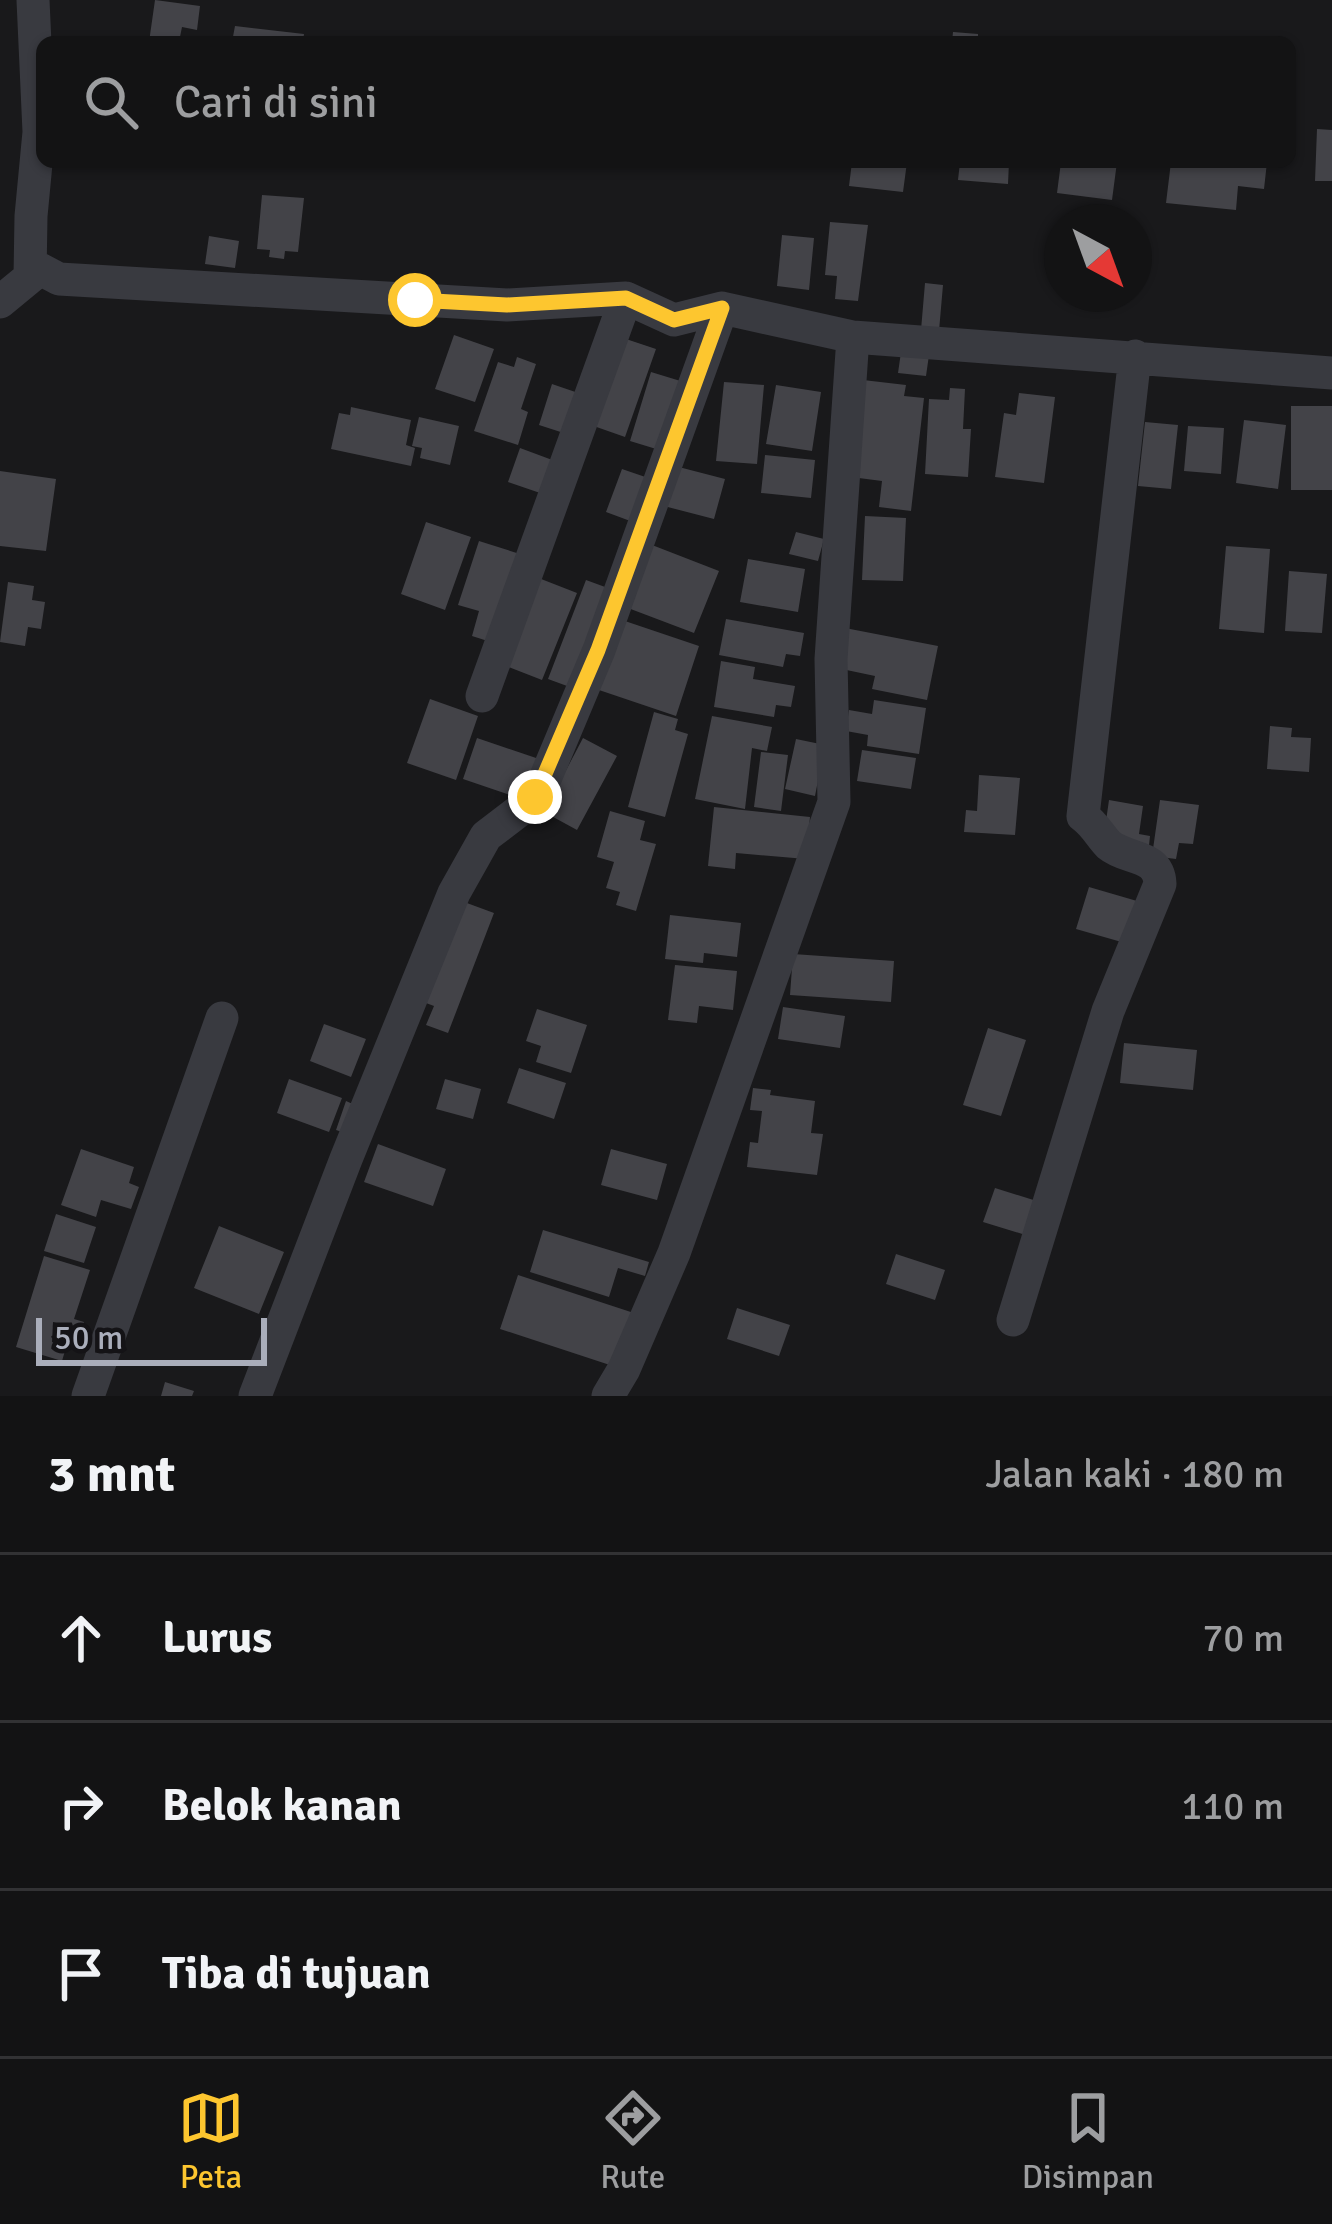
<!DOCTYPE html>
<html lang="id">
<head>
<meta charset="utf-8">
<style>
	body { margin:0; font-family:Signika,sans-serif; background:#1c1c1d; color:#f1f3f6 }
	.compass { position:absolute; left:1044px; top:204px; width:108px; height:108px; border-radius:50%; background:#131314; box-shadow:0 3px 9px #0004; rotate:139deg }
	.scale { position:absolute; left:36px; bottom:30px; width:231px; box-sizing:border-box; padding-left:12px; border:6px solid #aaaebb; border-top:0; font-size:33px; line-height:42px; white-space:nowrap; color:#aaaebb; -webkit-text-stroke:9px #141316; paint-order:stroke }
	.stop { position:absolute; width:36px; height:36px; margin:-27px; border:9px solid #fdc62f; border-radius:50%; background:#fff }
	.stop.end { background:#fdc62f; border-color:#fff; box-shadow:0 3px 12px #0008 }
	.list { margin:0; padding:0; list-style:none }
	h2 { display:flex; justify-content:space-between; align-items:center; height:156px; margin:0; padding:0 48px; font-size:51px }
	h2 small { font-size:39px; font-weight:400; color:#9d9ea0 }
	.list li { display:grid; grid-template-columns:78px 1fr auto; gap:36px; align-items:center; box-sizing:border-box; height:168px; padding:0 48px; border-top:3px solid #323234 }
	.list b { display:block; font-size:45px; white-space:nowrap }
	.list em { font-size:39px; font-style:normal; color:#9d9ea0 }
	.icon { flex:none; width:66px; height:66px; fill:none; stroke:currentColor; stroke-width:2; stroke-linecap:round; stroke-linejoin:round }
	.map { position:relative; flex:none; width:1332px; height:1396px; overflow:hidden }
	.search { position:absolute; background:#131314; box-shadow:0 3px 9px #0004; left:36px; right:36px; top:36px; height:132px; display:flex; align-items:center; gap:30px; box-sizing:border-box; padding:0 42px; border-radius:18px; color:#9d9ea0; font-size:45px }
	.sheet { height:660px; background:#131314 }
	nav { display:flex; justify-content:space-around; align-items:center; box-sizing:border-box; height:168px; border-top:3px solid #323234; background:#131314; font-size:33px; color:#9d9ea0 }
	nav a { display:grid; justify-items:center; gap:6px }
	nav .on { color:#fdc62f }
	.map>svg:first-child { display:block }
	.building { fill:#434348 }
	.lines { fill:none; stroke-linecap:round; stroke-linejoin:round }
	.minor { stroke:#393a40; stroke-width:33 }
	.route { stroke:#fdc62f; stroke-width:15 }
</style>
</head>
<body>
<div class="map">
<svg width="1332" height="1396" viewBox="0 0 1332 1396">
	<rect width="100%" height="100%" fill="#19191b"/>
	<path class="building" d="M 155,0 L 200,6 L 197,30 L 182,27 L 179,42 L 149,42 Z
		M 235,26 L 304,34 L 303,42 L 232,42 Z
		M 953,32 L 978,34 L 978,42 L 952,42 Z
		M 1317,129 L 1332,130 L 1332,181 L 1315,181 Z
		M 852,162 L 907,162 L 903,192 L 849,186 Z
		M 960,162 L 1009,162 L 1008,184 L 958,180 Z
		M 1061,162 L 1117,162 L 1112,200 L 1057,193 Z
		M 1171,162 L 1267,162 L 1264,189 L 1238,186 L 1236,210 L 1166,203 Z
		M 262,195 L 304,198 L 298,252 L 285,251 L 284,259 L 269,257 L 270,250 L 257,249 Z
		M 830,222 L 868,225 L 858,301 L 835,299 L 837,276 L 825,275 Z
		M 782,235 L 814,238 L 809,290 L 777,286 Z
		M 209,236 L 239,241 L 235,268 L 205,264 Z
		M 925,283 L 943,285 L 939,331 L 921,330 Z
		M 454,335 L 494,349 L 475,402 L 435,389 Z
		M 623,338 L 656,349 L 625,437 L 588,424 Z
		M 901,352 L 929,355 L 926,376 L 898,373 Z
		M 517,357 L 536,364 L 521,409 L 528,412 L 518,445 L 474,431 L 498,362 L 514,367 Z
		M 651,372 L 687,383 L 666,452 L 630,441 Z
		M 863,380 L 906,385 L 904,396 L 924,398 L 911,511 L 879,507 L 882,481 L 851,477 Z
		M 724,382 L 764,385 L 757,464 L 716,461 Z
		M 552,384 L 587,396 L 573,436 L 539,425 Z
		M 776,385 L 821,392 L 812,451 L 766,444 Z
		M 950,388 L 965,389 L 963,429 L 971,429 L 968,477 L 925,474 L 929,399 L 949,400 Z
		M 1019,393 L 1055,397 L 1044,483 L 995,477 L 1004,413 L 1016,415 Z
		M 1291,406 L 1332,406 L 1332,490 L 1291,490 Z
		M 351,407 L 411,420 L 406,445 L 415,448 L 411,466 L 331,449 L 339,413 L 350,415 Z
		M 419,417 L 459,426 L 450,465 L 420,458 L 422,448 L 412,446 Z
		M 1244,420 L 1286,425 L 1278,489 L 1236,483 Z
		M 1145,422 L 1178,425 L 1171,489 L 1138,486 Z
		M 1188,426 L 1224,428 L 1221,474 L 1184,471 Z
		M 520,448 L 555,461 L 543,494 L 508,482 Z
		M 765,455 L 815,460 L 811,498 L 761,493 Z
		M 671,465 L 725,479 L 714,519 L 660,505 Z
		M 622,469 L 657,481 L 641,525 L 606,512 Z
		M 0,471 L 56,479 L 46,551 L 0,546 Z
		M 865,516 L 906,518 L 903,581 L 862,580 Z
		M 426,522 L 471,537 L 445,610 L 401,594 Z
		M 796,532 L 824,539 L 818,561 L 789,554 Z
		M 479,541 L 523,555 L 494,643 L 472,636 L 479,611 L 458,605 Z
		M 652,545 L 719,571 L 694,633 L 628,608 Z
		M 1226,546 L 1270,549 L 1264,633 L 1219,629 Z
		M 748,559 L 805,569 L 798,612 L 740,602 Z
		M 1289,571 L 1327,574 L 1322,633 L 1285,631 Z
		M 536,577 L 577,593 L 542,680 L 501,664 Z
		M 586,580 L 616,591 L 578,690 L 548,679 Z
		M 8,582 L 34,586 L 32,600 L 45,602 L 41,629 L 28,627 L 25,646 L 0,642 Z
		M 619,619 L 699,646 L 676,716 L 596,689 Z
		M 726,619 L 804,633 L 800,656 L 786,654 L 783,667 L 719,655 Z
		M 845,628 L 938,646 L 927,700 L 872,689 L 875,676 L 837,668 Z
		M 721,661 L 755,667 L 753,679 L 795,686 L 791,707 L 776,705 L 774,717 L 714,707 Z
		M 430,699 L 478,716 L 456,780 L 407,763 Z
		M 874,700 L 926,708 L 919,754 L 867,746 L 868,735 L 846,731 L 849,710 L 872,714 Z
		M 654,712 L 678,719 L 675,730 L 688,734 L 665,817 L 628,807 Z
		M 712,716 L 772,727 L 767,751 L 752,748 L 745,809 L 695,799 Z
		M 1270,726 L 1292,728 L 1291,737 L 1311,738 L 1309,772 L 1267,769 Z
		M 477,738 L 542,760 L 528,801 L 463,779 Z
		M 583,738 L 617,756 L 577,830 L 544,812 Z
		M 796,739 L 825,745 L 815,796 L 785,789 Z
		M 862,750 L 916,758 L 911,789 L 857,781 Z
		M 761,752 L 788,755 L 781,811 L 754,807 Z
		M 979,775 L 1020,778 L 1015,835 L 964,832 L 966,810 L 977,811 Z
		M 1109,800 L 1143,806 L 1139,834 L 1150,836 L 1148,855 L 1102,849 Z
		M 1160,800 L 1199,805 L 1193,844 L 1179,843 L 1176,859 L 1152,856 Z
		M 714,807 L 810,817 L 806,859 L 736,853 L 735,869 L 708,866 Z
		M 610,811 L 645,821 L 640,840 L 656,844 L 636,911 L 616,905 L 620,892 L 606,888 L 614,862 L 597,857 Z
		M 1089,887 L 1137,901 L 1125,943 L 1076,929 Z
		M 456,899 L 494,913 L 448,1033 L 426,1025 L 434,1006 L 418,1000 Z
		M 670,915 L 741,923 L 737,957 L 704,953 L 703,963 L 665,959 Z
		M 793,954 L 894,961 L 891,1002 L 790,995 Z
		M 675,965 L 737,971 L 733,1010 L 699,1006 L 697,1023 L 668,1020 Z
		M 783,1007 L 845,1016 L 840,1048 L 778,1039 Z
		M 537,1009 L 587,1025 L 571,1073 L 536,1062 L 541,1046 L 526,1041 Z
		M 324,1024 L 366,1039 L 351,1077 L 310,1061 Z
		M 988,1028 L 1026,1040 L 1001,1116 L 963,1105 Z
		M 1124,1043 L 1197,1050 L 1193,1090 L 1120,1083 Z
		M 519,1068 L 566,1083 L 554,1119 L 507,1103 Z
		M 289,1079 L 342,1098 L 329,1132 L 277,1113 Z
		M 445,1079 L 481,1089 L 473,1119 L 436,1109 Z
		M 753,1088 L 771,1090 L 770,1095 L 815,1101 L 811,1133 L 823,1134 L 817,1175 L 747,1167 L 750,1142 L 758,1143 L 762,1111 L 750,1110 Z
		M 346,1101 L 355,1105 L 345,1133 L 336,1130 Z
		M 378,1144 L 446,1169 L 433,1206 L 364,1182 Z
		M 81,1149 L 134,1167 L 129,1183 L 139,1187 L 131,1209 L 101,1200 L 96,1217 L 61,1205 Z
		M 611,1149 L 667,1164 L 657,1200 L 601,1185 Z
		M 995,1188 L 1043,1203 L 1032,1237 L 983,1222 Z
		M 56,1214 L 96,1227 L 84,1263 L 44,1251 Z
		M 219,1226 L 284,1252 L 259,1314 L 194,1288 Z
		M 543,1230 L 649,1262 L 645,1276 L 618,1268 L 609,1297 L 530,1272 Z
		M 896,1254 L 945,1270 L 935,1300 L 886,1284 Z
		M 44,1256 L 90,1270 L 74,1319 L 84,1322 L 76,1346 L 67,1344 L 62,1361 L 16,1347 Z
		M 518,1275 L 640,1315 L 622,1369 L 500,1329 Z
		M 737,1308 L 790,1325 L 779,1356 L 727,1339 Z
		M 165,1382 L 194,1391 L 192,1396 L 161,1396 Z"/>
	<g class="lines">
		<path class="minor" d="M 33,0 L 39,132 L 31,216 L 30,277 L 40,269 L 59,279 L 507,305 L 626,298 L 674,320 L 722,308 L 853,337 L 1332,373
			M 0,302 L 40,269
			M 482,696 L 626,298
			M 1013,1320 L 1108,1011 L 1160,884 C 1159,854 1127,860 1109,845 C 1100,836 1096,826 1083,816 L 1135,356
			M 88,1396 L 222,1018
			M 255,1396 L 346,1159 L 454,893 L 486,836 L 528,804 L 542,786 L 599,650 L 722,308
			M 608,1396 L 624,1369 L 674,1253 L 834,802 L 831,659 L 853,337"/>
	</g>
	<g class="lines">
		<path class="route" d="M 415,300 L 507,305 L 626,298 L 674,320 L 722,308 L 598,650 L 535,797"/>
	</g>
</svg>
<svg class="compass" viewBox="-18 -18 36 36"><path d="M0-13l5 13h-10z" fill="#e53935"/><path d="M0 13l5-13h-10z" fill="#9d9ea0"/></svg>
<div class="scale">50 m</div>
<div class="stop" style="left:415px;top:300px"></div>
<div class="stop end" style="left:535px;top:797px"></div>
<div class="search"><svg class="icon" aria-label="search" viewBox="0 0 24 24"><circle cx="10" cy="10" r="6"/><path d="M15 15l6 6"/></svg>Cari di sini</div>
</div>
<section class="sheet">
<h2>3 mnt<small>Jalan kaki · 180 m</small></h2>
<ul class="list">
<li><svg class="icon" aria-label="ahead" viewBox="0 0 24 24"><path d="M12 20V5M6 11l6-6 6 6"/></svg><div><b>Lurus</b></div><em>70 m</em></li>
<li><svg class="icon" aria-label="right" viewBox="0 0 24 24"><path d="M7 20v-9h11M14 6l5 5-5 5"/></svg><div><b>Belok kanan</b></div><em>110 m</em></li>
<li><svg class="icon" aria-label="arrive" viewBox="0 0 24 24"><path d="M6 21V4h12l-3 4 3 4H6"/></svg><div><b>Tiba di tujuan</b></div></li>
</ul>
</section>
<nav>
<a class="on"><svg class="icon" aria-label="map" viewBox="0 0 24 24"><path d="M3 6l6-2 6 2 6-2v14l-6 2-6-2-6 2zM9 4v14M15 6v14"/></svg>Peta</a>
<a><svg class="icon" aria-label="directions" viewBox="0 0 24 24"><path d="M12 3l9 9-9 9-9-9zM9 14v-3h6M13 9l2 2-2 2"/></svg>Rute</a>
<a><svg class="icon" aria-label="saved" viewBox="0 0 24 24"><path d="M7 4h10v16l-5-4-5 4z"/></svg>Disimpan</a>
</nav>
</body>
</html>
